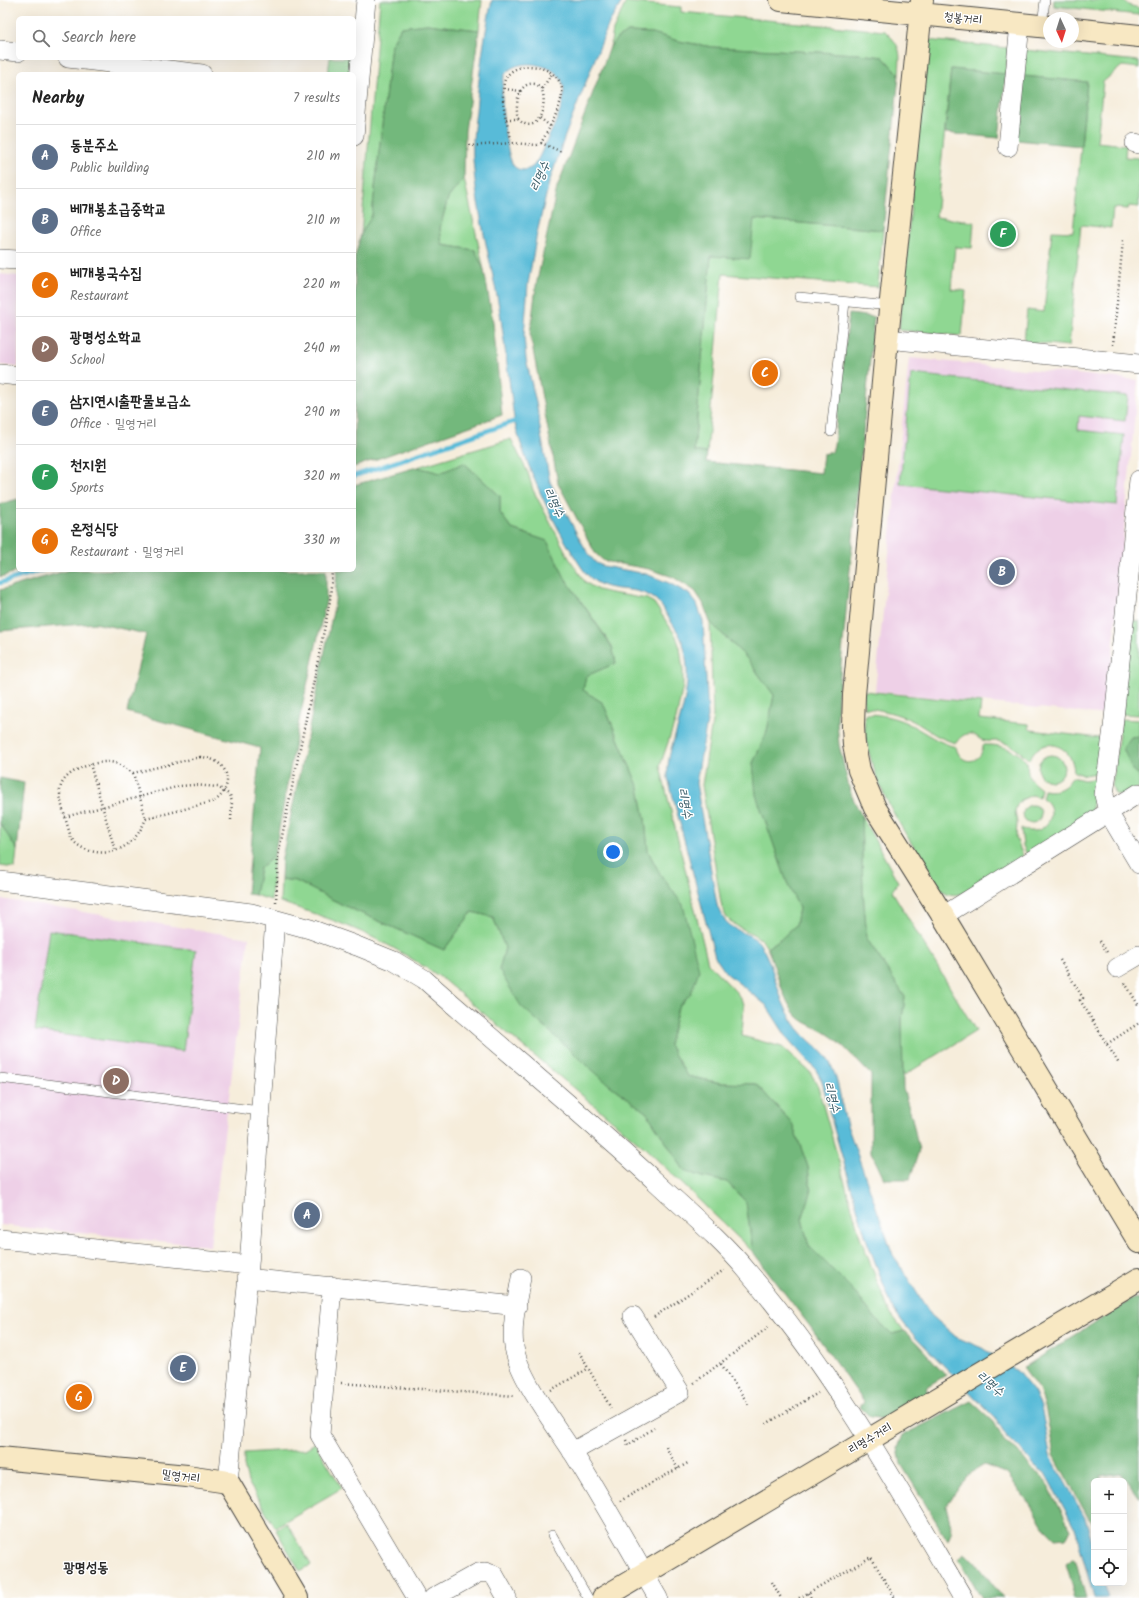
<!DOCTYPE html>
<html lang="en">
<head>
<meta charset="utf-8">
<style>
	body { margin:0; font-family:Kalam,"Poor Story",sans-serif; background:#f2f2f2; color:#222 }
	.controls { position:absolute; right:12px; bottom:12px; display:grid; overflow:hidden; border-radius:6px; box-shadow:0 4px 16px #0002 }
	.controls button { width:36px; height:36px; display:grid; place-items:center; padding:0; border:0; border-bottom:1px solid #e0e0e0; background:#fff; color:#222; font:20px sans-serif }
	.compass { position:absolute; left:1043px; top:12px; width:36px; height:36px; border-radius:50%; background:#fff; box-shadow:0 4px 16px #0002; rotate:176deg }
	.you { position:absolute; left:613px; top:852px; width:14px; height:14px; margin:-10px; border:3px solid #fff; border-radius:50%; background:#1a73e8; box-shadow:0 0 0 6px #1a73e833 }
	.badge { display:grid; place-items:center; width:26px; height:26px; border-radius:50%; background:#db2777; color:#fff; font-size:13px; font-weight:700 }
	.pin { position:absolute; translate:-50% -50%; border:2px solid #fff; box-shadow:0 1px 4px #0006 }
	.list { margin:0; padding:0; list-style:none }
	h2 { display:flex; justify-content:space-between; align-items:center; height:52px; margin:0; padding:0 16px; font-size:17px }
	h2 small { font-size:13px; font-weight:400; color:#767676 }
	.list li { display:grid; grid-template-columns:26px 1fr auto; gap:12px; align-items:center; box-sizing:border-box; height:64px; padding:0 16px; border-top:1px solid #e0e0e0 }
	.list b { display:block; font-size:15px; white-space:nowrap }
	.list p { margin:0; font-size:13px; white-space:nowrap; color:#767676 }
	.list em { font-size:13px; font-style:normal; color:#767676 }
	.icon { flex:none; width:22px; height:22px; fill:none; stroke:currentColor; stroke-width:2; stroke-linecap:round; stroke-linejoin:round }
	.map { position:relative; flex:none; width:1139px; height:1598px; overflow:hidden }
	.search { position:absolute; background:#fff; box-shadow:0 4px 16px #0002; left:16px; top:16px; width:340px; height:44px; display:flex; align-items:center; gap:10px; box-sizing:border-box; padding:0 14px; border-radius:6px; color:#767676; font-size:15px }
	.panel { position:absolute; background:#fff; box-shadow:0 4px 16px #0002; left:16px; top:72px; width:340px; height:500px; border-radius:6px }
	.map>svg:first-child { display:block }
	.built { fill:#eed0e7 }
	.green { fill:#8fd792; stroke:#5d815e }
	.forest { fill:#73b87c; stroke:#4f7254 }
	.water { fill:#59bbd8; stroke:#427382; fill-rule:evenodd }
	.lines { fill:none; stroke-linecap:round; stroke-linejoin:round }
	.stream { stroke:#59bbd8; stroke-width:4.5 }
	.lane-casing { stroke:#494845; stroke-width:10 }
	.street-casing { stroke:#494845; stroke-width:20 }
	.secondary-casing { stroke:#494845; stroke-width:24 }
	.path { stroke:#494845; stroke-width:2.5; stroke-dasharray:1 3; stroke-linecap:butt }
	.lane { stroke:#fff; stroke-width:9 }
	.street { stroke:#fff; stroke-width:19 }
	.secondary { stroke:#f8e8c3; stroke-width:22 }
	.path-bridge { stroke:#494845; stroke-width:2.5; stroke-dasharray:1 3; stroke-linecap:butt }
	.labels { text-anchor:middle; stroke-width:3; stroke-linejoin:round; paint-order:stroke }
	.street-label { font-size:12px; fill:#2b2b2b; stroke:#fff }
	.water-label { font-size:13px; font-style:italic; fill:#3b5d68; stroke:#fff }
	.quarter-label { font-size:14px; font-weight:bold; fill:#2b2b2b; stroke:#fff }
</style>
</head>
<body>
<div class="map">
<svg width="1139" height="1598" viewBox="0 0 1139 1598">
	<rect width="100%" height="100%" fill="#fff"/>
	<filter id="ink" filterUnits="userSpaceOnUse"><feTurbulence type="fractalNoise" baseFrequency=".025" numOctaves="2"/><feDisplacementMap in="SourceGraphic" scale="8" xChannelSelector="R" yChannelSelector="G"/><feConvolveMatrix kernelMatrix="1 2 1 2 8 2 1 2 1" color-interpolation-filters="sRGB"/></filter>
	<filter id="wash" filterUnits="userSpaceOnUse"><feTurbulence type="fractalNoise" baseFrequency=".012" numOctaves="4" result="noise"/><feDisplacementMap in="SourceGraphic" scale="16" xChannelSelector="R" yChannelSelector="G"/><feGaussianBlur stdDeviation="0.9" result="paint"/><feColorMatrix in="noise" values="0 0 0 0 0 0 0 0 0 0 0 0 0 0 0 0 0 1.4 0 .05"/><feComposite in="paint" operator="in"/></filter>
	<g filter="url(#wash)">
		<rect width="100%" height="100%" fill="#f6eddb"/>
		<path class="built" d="M 0,274 L 18,276 L 18,367 L 0,365 Z
			M 909,358 L 1138,380 L 1107,715 L 875,691 Z
			M 0,899 L 249,938 L 210,1246 L 0,1225 Z"/>
		<path class="green" d="M 380,0 L 482,0 L 479,30 L 427,24 L 401,27 L 391,45 L 372,215 L 361,234 Z
			M 1054,0 L 1124,0 L 1128,5 L 1139,8 L 1139,15 L 1054,6 Z
			M 626,2 L 681,7 L 681,12 L 885,31 C 903,48 900,53 899,75 L 883,57 L 859,54 L 712,47 L 678,41 L 653,33 L 628,32 L 610,47 L 613,30 Z
			M 927,40 L 1008,48 L 1006,74 L 951,69 L 936,217 L 974,222 L 972,248 L 955,247 L 951,289 L 966,291 L 962,336 L 899,330 Z
			M 1025,50 L 1139,61 L 1139,68 L 1122,66 L 1103,82 L 1097,142 L 1126,145 L 1125,157 L 1139,158 L 1139,207 L 1129,206 L 1128,209 L 1113,208 L 1111,228 L 1081,225 L 1069,346 L 1024,342 L 1027,310 L 1044,312 L 1052,231 L 1073,232 L 1087,82 L 1023,76 Z
			M 330,58 L 352,58 L 350,74 L 328,74 Z
			M 464,178 L 484,270 L 475,250 L 442,245 L 440,228 L 448,198 Z
			M 754,219 L 883,230 L 878,287 L 723,274 L 707,453 L 694,452 L 711,255 Z
			M 911,374 L 1128,396 L 1125,421 L 1079,416 L 1078,430 L 1124,435 L 1117,505 L 900,484 Z
			M 511,439 L 528,473 L 533,490 L 569,558 L 585,582 L 598,590 L 611,593 L 647,599 L 654,603 L 676,636 L 680,648 L 683,670 L 683,686 L 676,719 L 660,766 L 708,963 L 737,993 L 744,1004 L 742,1036 L 782,1047 L 810,1072 L 817,1084 L 861,1240 L 889,1311 L 904,1331 L 892,1334 L 876,1319 L 851,1288 L 809,1246 L 802,1219 L 811,1193 L 808,1167 L 792,1123 L 756,1084 L 721,1083 L 687,1076 L 669,1045 L 678,1007 L 691,993 L 683,905 L 660,874 L 648,851 L 645,819 L 639,788 L 603,703 L 583,690 L 586,676 L 616,663 L 612,646 L 565,578 L 547,541 L 512,529 L 500,513 L 500,496 L 464,463 L 440,473 L 417,467 Z
			M 1130,620 L 1139,621 L 1139,715 L 1122,714 Z
			M 710,622 L 745,656 L 774,695 L 767,732 L 753,763 L 775,848 L 788,885 L 799,908 L 796,925 L 782,938 L 767,948 C 759,931 739,932 727,918 C 724,914 723,908 721,903 L 702,785 L 713,716 Z
			M 864,691 L 981,703 L 979,719 L 1029,724 L 1029,728 L 1031,730 L 1099,738 L 1102,741 L 1099,773 L 1084,775 L 1074,772 C 1073,743 1040,734 1029,760 C 1020,751 1010,743 997,741 C 993,741 986,742 982,740 C 979,739 977,736 974,735 C 966,731 960,737 956,743 C 936,738 930,730 913,721 C 899,714 880,709 865,708 L 864,707 Z
			M 866,714 C 881,714 898,718 911,725 C 926,733 939,743 956,747 C 960,767 983,764 983,745 C 998,744 1018,749 1027,763 C 1028,766 1027,769 1028,772 C 1029,780 1035,784 1041,789 L 1039,797 L 1032,795 L 1021,800 L 1017,805 L 1015,811 L 1017,823 L 1016,838 L 1023,856 L 963,893 C 953,896 949,895 940,889 C 907,834 866,783 864,716 Z
			M 1121,719 L 1139,720 L 1139,736 L 1131,737 L 1132,769 L 1139,775 L 1139,788 L 1121,796 L 1115,794 L 1112,786 Z
			M1038 768a13 13 0 1 1 26 0a13 13 0 1 1-26 0Z
			M 1072,777 L 1084,780 L 1098,778 L 1092,808 L 1089,817 L 1027,854 L 1023,846 L 1021,828 C 1044,841 1063,810 1042,798 L 1044,790 C 1056,793 1067,788 1072,777 Z
			M1023 814a9 9 0 1 1 18 0a9 9 0 1 1-18 0Z
			M 861,815 L 898,882 L 892,891 L 976,1031 L 903,1076 L 902,1019 L 905,997 L 867,939 L 863,893 Z
			M 0,823 L 17,850 L 15,868 L 0,866 Z
			M 274,856 L 271,900 L 255,895 L 260,868 Z
			M 281,879 L 296,881 L 343,905 L 444,950 L 472,912 L 493,917 L 505,948 L 499,970 L 607,1083 L 647,1113 L 684,1170 L 703,1177 L 727,1182 L 746,1202 L 753,1252 L 644,1147 L 440,977 C 419,963 397,949 374,938 C 344,923 312,913 280,902 Z
			M 49,930 L 196,950 L 183,1051 L 35,1031 Z
			M 315,1443 L 342,1488 L 275,1527 L 248,1482 L 244,1466 L 244,1453 L 305,1449 Z
			M 287,1523 L 311,1565 L 300,1571 L 276,1530 Z"/>
		<path class="forest" d="M 427,24 L 479,30 L 465,131 L 464,178 L 448,198 L 440,228 L 442,245 L 475,250 L 484,270 L 493,322 L 502,415 L 354,467 L 355,257 L 361,234 L 372,215 L 391,45 L 401,27 Z
			M 628,32 L 653,33 L 678,41 L 712,47 L 859,54 L 883,57 L 899,75 L 883,230 L 754,219 L 750,259 L 711,256 L 694,451 L 707,453 L 706,462 L 821,473 L 823,454 L 832,452 L 834,445 L 849,314 L 874,317 L 838,696 L 837,723 L 839,745 L 850,792 L 861,815 L 863,893 L 867,939 L 905,997 L 902,1019 L 903,1089 L 912,1118 L 919,1150 L 910,1179 L 884,1179 L 871,1152 L 871,1075 C 859,1063 842,1043 828,1034 C 818,1027 806,1025 797,1016 C 783,1002 776,967 767,948 L 782,938 L 796,925 L 799,908 L 788,885 L 756,795 L 753,763 L 767,732 L 774,695 L 745,656 L 710,622 L 703,603 L 695,591 L 673,577 L 649,569 L 604,561 L 595,553 L 558,483 L 530,334 L 536,286 L 557,188 L 610,47 L 617,38 Z
			M 951,69 L 1006,74 L 999,138 L 945,133 Z
			M 1023,76 L 1087,82 L 1081,146 L 1016,140 Z
			M 464,463 L 500,496 L 500,513 L 512,529 L 547,541 L 565,578 L 612,647 L 616,663 L 586,676 L 583,690 L 603,703 L 639,788 L 645,819 L 648,851 L 660,874 L 683,905 L 699,970 L 691,993 L 678,1007 L 669,1045 L 687,1076 L 721,1083 L 756,1084 L 792,1123 L 808,1167 L 811,1193 L 802,1219 L 809,1246 L 851,1288 L 876,1319 L 892,1334 L 904,1331 L 917,1343 L 946,1375 L 926,1387 L 928,1393 L 885,1419 L 870,1417 L 860,1407 L 864,1402 L 809,1325 L 753,1252 L 746,1202 L 727,1182 L 703,1177 L 684,1170 L 647,1113 L 607,1083 L 521,1006 L 499,970 L 505,948 L 493,917 L 472,912 L 444,950 L 343,905 L 296,881 L 281,879 L 282,858 L 335,602 L 337,570 L 354,570 L 354,485 L 417,467 L 440,473 Z
			M 18,499 L 18,570 L 22,570 L 0,577 L 0,504 Z
			M 69,570 L 326,570 L 326,601 L 299,721 L 274,856 L 260,868 L 255,895 L 247,894 L 260,748 L 127,712 L 146,634 L 95,623 L 0,631 L 0,590 Z
			M 1139,736 L 1139,775 L 1132,769 L 1123,748 L 1131,737 Z
			M 0,778 L 24,783 L 17,850 L 0,823 Z
			M 1139,1298 L 1139,1498 L 1121,1473 L 1101,1476 L 1101,1481 L 1094,1481 L 1094,1524 L 1089,1519 L 1054,1455 L 1045,1406 L 1039,1390 L 1023,1368 L 1132,1299 Z
			M 971,1401 L 994,1422 L 1004,1441 L 1017,1450 L 1031,1468 L 1041,1475 L 1049,1487 L 1071,1530 L 1066,1538 L 1055,1539 L 1045,1529 L 1029,1503 L 1007,1474 L 984,1465 L 968,1475 L 946,1506 L 952,1530 L 948,1541 L 901,1464 L 898,1448 L 903,1435 Z
			M 964,1553 L 974,1560 L 1003,1598 L 982,1598 L 959,1559 Z
			M 1075,1558 L 1086,1598 L 1072,1598 L 1073,1587 L 1066,1564 Z"/>
		<path class="water" d="M 492,0 L 623,0 L 609,23 L 565,136 L 549,183 L 537,233 L 528,284 L 524,336 L 526,359 L 537,407 L 541,435 L 550,482 L 578,536 L 589,555 L 596,563 L 603,566 L 646,574 L 669,583 L 689,594 L 697,604 L 703,621 L 708,716 L 696,783 L 717,905 C 723,923 731,927 748,935 C 752,937 758,940 760,944 C 773,963 776,989 786,1009 C 791,1018 796,1027 803,1034 C 812,1044 823,1051 830,1063 C 840,1082 840,1104 847,1125 L 893,1255 L 931,1315 L 956,1337 L 982,1348 L 1017,1371 L 1034,1392 L 1041,1406 L 1050,1455 L 1085,1518 L 1094,1548 L 1094,1583 L 1104,1583 L 1109,1598 L 1094,1598 L 1075,1528 L 1045,1473 L 1035,1466 L 1020,1448 L 1007,1437 L 996,1419 L 908,1329 L 893,1309 L 867,1241 L 834,1129 L 822,1081 L 816,1070 L 788,1039 L 766,1005 L 726,973 L 715,957 L 668,778 C 666,757 675,739 680,719 C 687,695 690,671 684,647 C 681,636 676,629 670,620 C 666,613 661,604 655,599 C 630,581 604,600 582,568 C 555,528 527,470 515,424 C 513,414 512,403 511,394 C 507,366 504,339 500,312 C 491,261 476,210 473,159 C 472,143 474,127 476,111 C 479,74 484,37 492,0 ZM 531,64 C 581,70 563,108 548,138 C 543,147 539,161 532,167 C 529,169 526,170 523,170 C 519,170 515,168 513,165 C 505,152 497,84 506,73 C 513,65 522,64 531,64 Z"/>
		<g class="lines">
			<path class="stream" d="M 354,476 L 519,420
				M 0,583 L 42,570"/>
		</g>
	</g>
	<g filter="url(#ink)">
		<g class="lines">
			<defs>
				<path id="lane" d="M 1042,26 L 1045,0
					M 799,297 L 890,306
					M 831,432 L 845,302
					M 0,1078 L 260,1111
					M 552,1535 L 588,1598"/>
				<path id="street" d="M 0,50 L 18,52
					M 68,58 L 202,74
					M 354,136 L 366,0
					M 1135,143 L 1139,144
					M 1008,147 L 1020,24
					M 0,259 L 18,260
					M 887,339 L 1139,364
					M 0,374 L 18,376
					M 1139,480 L 1113,728 L 1104,795 L 1108,812 L 1139,864
					M 0,881 L 251,913 L 310,929 L 357,946 L 394,961 L 424,979 C 501,1047 580,1112 656,1182 C 687,1211 721,1239 748,1272 C 833,1371 897,1486 963,1598
					M 943,916 L 1139,793
					M 1117,968 L 1139,955
					M 0,1239 L 249,1265
					M 247,1278 L 517,1306
					M 521,1278 C 517,1300 511,1325 514,1347 C 519,1378 554,1423 572,1451 C 602,1499 630,1549 658,1598
					M 332,1286 L 320,1435 L 417,1598
					M 572,1452 L 680,1392 L 633,1316
					M 228,1482 L 249,1265 L 275,920
					M 433,1598 L 478,1573 L 485,1572 L 494,1575 L 507,1598"/>
				<path id="secondary" d="M 781,0 L 1049,27
					M 922,0 L 887,339 L 854,695 L 853,726 L 854,745 L 859,770 L 875,808 L 943,916 L 1139,1242
					M 1073,29 L 1139,36
					M 0,1458 L 187,1476 L 228,1482 L 297,1598
					M 603,1598 L 1139,1279"/>
			</defs>
			<use href="#lane" class="lane-casing"/>
			<use href="#street" class="street-casing"/>
			<use href="#secondary" class="secondary-casing"/>
			<path class="path" d="M 504,89 L 521,91
				M 542,89 L 552,73
				M 540,118 L 550,126
				M 506,119 L 518,119 C 537,138 548,106 542,90 C 541,87 538,85 535,84 C 517,81 515,107 518,119
				M 541,143 L 562,152
				M 469,146 L 512,143 L 537,145 L 541,143 C 548,131 564,102 562,89 C 558,63 510,57 504,83 C 500,103 508,125 512,143
				M 1113,345 L 1123,240
				M 200,757 L 133,773 C 125,769 120,763 110,762 C 94,761 62,771 60,790 C 59,801 68,826 71,838 C 82,854 109,857 125,846 C 135,840 141,830 146,819 L 215,801
				M 90,764 L 115,850
				M 133,773 L 146,819
				M 65,817 L 180,786 L 194,785 L 218,787 L 230,795 L 232,802 L 231,820
				M 276,902 L 278,856 L 330,601 L 332,570
				M 1100,941 L 1108,954
				M 1060,960 L 1083,998 L 1080,1000 L 1119,1064
				M 1125,983 L 1139,1006
				M 1107,1044 L 1139,1023
				M 654,1317 L 724,1270
				M 579,1352 L 612,1410
				M 721,1364 L 749,1405
				M 341,1383 L 516,1396
				M 694,1383 L 770,1326
				M 551,1390 L 589,1368
				M 766,1424 L 818,1393
				M 626,1440 L 628,1445 L 654,1428
				M 666,1447 L 678,1469
				M 620,1501 L 688,1463
				M 772,1582 L 781,1598
				M 808,1593 L 811,1598
				M 799,1598 L 871,1557 L 895,1598"/>
			<use href="#lane" class="lane"/>
			<use href="#street" class="street"/>
			<use href="#secondary" class="secondary"/>
			<path class="path-bridge" d="M 200,757 C 227,758 237,784 215,801"/>
		</g>
	</g>
	<g class="labels">
		<g class="street-label">
			<text transform="translate(963 18) rotate(6)" y="4">청봉거리</text>
			<text transform="translate(870 1438) rotate(-31)" y="4">리명수거리</text>
			<text transform="translate(181 1476) rotate(7)" y="4">밀영거리</text>
		</g>
		<g class="water-label">
			<text transform="translate(539 176) rotate(-66)" y="5">리명수</text>
			<text transform="translate(555 502) rotate(65)" y="5">리명수</text>
			<text transform="translate(686 803) rotate(80)" y="5">리명수</text>
			<text transform="translate(833 1097) rotate(76)" y="5">리명수</text>
			<text transform="translate(991 1383) rotate(41)" y="5">리명수</text>
		</g>
		<g class="quarter-label">
			<text x="86" y="1572">광명성동</text>
		</g>
	</g>
</svg>
<div class="controls">
<button>+</button>
<button>−</button>
<button><svg class="icon" aria-label="locate" viewBox="0 0 24 24"><circle cx="12" cy="12" r="6"/><path d="M12 2v4M12 18v4M2 12h4M18 12h4"/></svg></button>
</div>
<svg class="compass" viewBox="-18 -18 36 36"><path d="M0-13l5 13h-10z" fill="#e53935"/><path d="M0 13l5-13h-10z" fill="#767676"/></svg>
<div class="you"></div>
<div class="pin badge" style="left:307px;top:1215px;background:#5c6f8a">A</div>
<div class="pin badge" style="left:1002px;top:572px;background:#5c6f8a">B</div>
<div class="pin badge" style="left:765px;top:373px;background:#e8710a">C</div>
<div class="pin badge" style="left:116px;top:1081px;background:#8d6e63">D</div>
<div class="pin badge" style="left:183px;top:1368px;background:#5c6f8a">E</div>
<div class="pin badge" style="left:1003px;top:234px;background:#2e9e5b">F</div>
<div class="pin badge" style="left:79px;top:1397px;background:#e8710a">G</div>
<div class="search"><svg class="icon" aria-label="search" viewBox="0 0 24 24"><circle cx="10" cy="10" r="6"/><path d="M15 15l6 6"/></svg>Search here</div>
<section class="panel">
<h2>Nearby<small>7 results</small></h2>
<ul class="list">
<li><span class="badge" style="background:#5c6f8a">A</span><div><b>동분주소</b><p>Public building</p></div><em>210 m</em></li>
<li><span class="badge" style="background:#5c6f8a">B</span><div><b>베개봉초급중학교</b><p>Office</p></div><em>210 m</em></li>
<li><span class="badge" style="background:#e8710a">C</span><div><b>베개봉국수집</b><p>Restaurant</p></div><em>220 m</em></li>
<li><span class="badge" style="background:#8d6e63">D</span><div><b>광명성소학교</b><p>School</p></div><em>240 m</em></li>
<li><span class="badge" style="background:#5c6f8a">E</span><div><b>삼지연시출판물보급소</b><p>Office · 밀영거리</p></div><em>290 m</em></li>
<li><span class="badge" style="background:#2e9e5b">F</span><div><b>천지원</b><p>Sports</p></div><em>320 m</em></li>
<li><span class="badge" style="background:#e8710a">G</span><div><b>온정식당</b><p>Restaurant · 밀영거리</p></div><em>330 m</em></li>
</ul>
</section>
</div>
</body>
</html>
